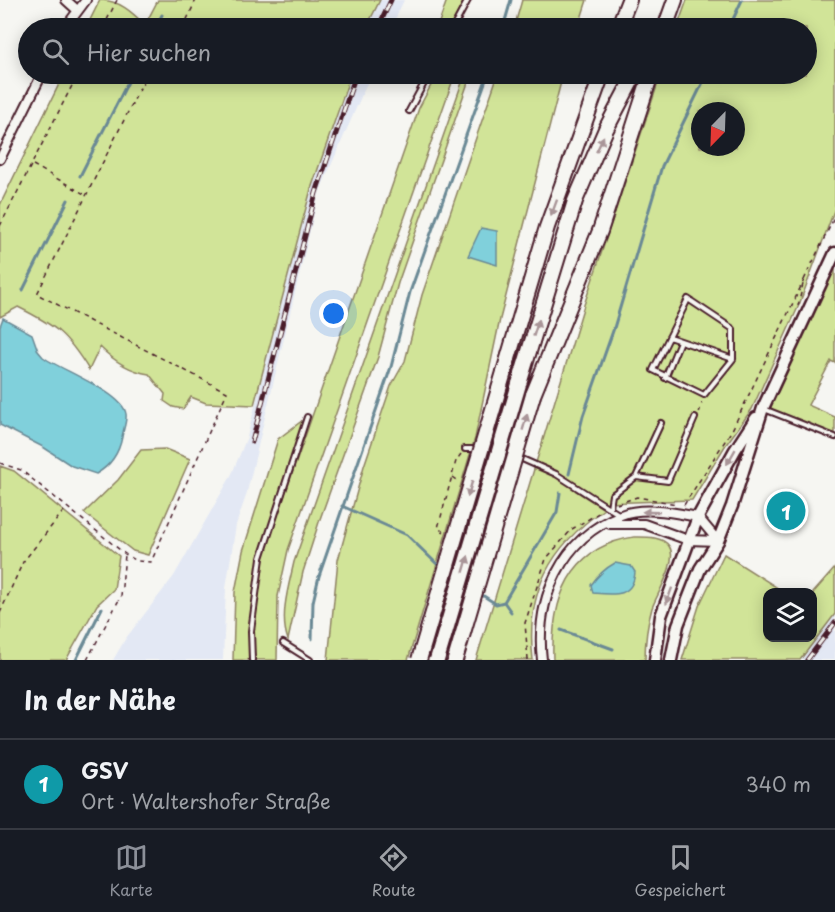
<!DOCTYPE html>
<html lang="de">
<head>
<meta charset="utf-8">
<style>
	body { margin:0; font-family:"Playpen Sans",sans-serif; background:#20242c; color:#f1f3f6 }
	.controls { position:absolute; right:18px; bottom:18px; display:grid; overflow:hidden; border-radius:12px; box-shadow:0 3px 15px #0003 }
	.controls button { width:54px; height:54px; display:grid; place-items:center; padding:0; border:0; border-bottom:2px solid #363941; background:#171b24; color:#f1f3f6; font:30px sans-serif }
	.compass { position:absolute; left:691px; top:102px; width:54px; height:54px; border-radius:50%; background:#171b24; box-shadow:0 3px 15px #0003; rotate:203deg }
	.you { position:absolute; left:334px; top:314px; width:21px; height:21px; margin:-15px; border:4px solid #fff; border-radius:50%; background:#1a73e8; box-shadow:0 0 0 9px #1a73e833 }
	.badge { display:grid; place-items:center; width:39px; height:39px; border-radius:50%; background:#8c9099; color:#fff; font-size:20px; font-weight:700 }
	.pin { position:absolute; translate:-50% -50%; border:3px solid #fff; box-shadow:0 2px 6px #0006 }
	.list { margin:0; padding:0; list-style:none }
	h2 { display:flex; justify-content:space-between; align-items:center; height:78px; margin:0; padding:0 24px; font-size:26px }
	h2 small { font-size:20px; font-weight:400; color:#9ea1a6 }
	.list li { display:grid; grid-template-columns:39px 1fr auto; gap:18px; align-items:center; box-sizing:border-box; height:90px; padding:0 24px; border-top:2px solid #363941 }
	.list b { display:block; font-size:22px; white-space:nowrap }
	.list p { margin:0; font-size:20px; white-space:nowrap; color:#9ea1a6 }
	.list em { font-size:20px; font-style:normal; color:#9ea1a6 }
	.icon { flex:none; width:33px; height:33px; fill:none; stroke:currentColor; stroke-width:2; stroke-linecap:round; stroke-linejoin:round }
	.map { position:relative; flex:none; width:835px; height:660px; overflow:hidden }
	.search { position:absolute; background:#171b24; box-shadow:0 3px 15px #0003; left:18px; right:18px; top:18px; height:66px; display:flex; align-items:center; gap:15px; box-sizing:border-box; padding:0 21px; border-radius:33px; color:#9ea1a6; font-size:22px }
	.sheet { height:168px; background:#171b24 }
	nav { display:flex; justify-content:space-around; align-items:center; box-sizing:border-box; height:84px; border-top:2px solid #363941; background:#171b24; font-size:16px; color:#9ea1a6 }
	nav a { display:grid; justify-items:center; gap:3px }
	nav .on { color:#8c9099 }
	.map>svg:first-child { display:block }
	.built { fill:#e3e8f4 }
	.green { fill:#d1e498; stroke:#8e8262; stroke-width:1.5; fill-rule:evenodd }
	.water { fill:#80d0db; stroke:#6a8995; stroke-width:1.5 }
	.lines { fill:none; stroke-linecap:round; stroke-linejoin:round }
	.stream { stroke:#6a8995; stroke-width:3 }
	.service-casing { stroke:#4a1f2b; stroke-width:8 }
	.minor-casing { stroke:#4a1f2b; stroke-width:12 }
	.secondary-casing { stroke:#4a1f2b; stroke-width:15 }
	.motorway-casing { stroke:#4a1f2b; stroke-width:18 }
	.path { stroke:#4a1f2b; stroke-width:1.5; stroke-dasharray:4.5 4.5; stroke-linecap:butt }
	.service { stroke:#f6f6f2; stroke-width:4 }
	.minor { stroke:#f6f6f2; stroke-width:8 }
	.secondary { stroke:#f6f6f2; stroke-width:10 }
	.motorway { stroke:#f6f6f2; stroke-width:14 }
	.rail-casing { stroke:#4a1f2b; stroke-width:5 }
	.rail { stroke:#f6f6f2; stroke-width:3; stroke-dasharray:9; stroke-linecap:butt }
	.motorway-bridge-casing { stroke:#4a1f2b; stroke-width:18; stroke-linecap:butt }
	.motorway-bridge { stroke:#f6f6f2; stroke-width:14 }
	.oneway { fill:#a99598 }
</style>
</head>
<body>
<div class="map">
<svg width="835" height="660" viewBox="0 0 835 660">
	<rect width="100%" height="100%" fill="#f6f6f2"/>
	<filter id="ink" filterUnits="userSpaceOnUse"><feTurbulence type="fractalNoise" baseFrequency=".0167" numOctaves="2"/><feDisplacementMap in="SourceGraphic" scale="12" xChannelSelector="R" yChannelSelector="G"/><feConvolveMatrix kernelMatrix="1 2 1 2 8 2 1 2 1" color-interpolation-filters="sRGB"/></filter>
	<g filter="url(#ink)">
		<path class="built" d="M 380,0 L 404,0 L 391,28 L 366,28 Z
			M 351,74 L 371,74 L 319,193 L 246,496 L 236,525 L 226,588 L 223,660 L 113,660 L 126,638 L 174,576 L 231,476 L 247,437 L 311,189 Z
			M 835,614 L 835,660 L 800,660 Z"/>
		<path class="green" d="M 100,0 C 119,0 132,12 145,25 L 158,0 L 380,0 L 366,28 L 86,28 Z
			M 447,0 L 464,0 L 450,28 L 437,28 Z
			M 522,0 L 587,0 L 578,28 L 514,28 Z
			M 687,0 L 835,0 L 835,208 L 799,305 L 752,409 L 725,446 L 692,500 L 604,503 L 577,488 L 576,491 L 604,509 C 550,547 525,592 533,660 L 476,660 L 584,305 L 661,74 L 806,74 L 806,28 L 677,28 ZM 700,111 L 736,111 L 736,147 L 700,147 Z
			M 64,74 L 351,74 L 311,189 L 254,405 L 206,403 L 191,397 L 183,409 L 173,407 L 164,401 L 165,394 L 149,374 C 129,371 114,361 100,347 L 89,370 C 66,333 56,326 18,307 L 0,317 L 0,205 Z
			M 437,74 L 455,74 L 288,550 L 278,596 L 277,660 L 255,660 L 253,629 L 265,552 L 419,108 Z
			M 465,74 L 471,74 L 398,283 L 378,357 L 320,519 L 303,572 L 288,640 C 279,616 289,585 294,562 Z
			M 498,74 L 563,74 L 500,319 L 475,438 L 408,660 L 328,660 L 338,560 L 364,466 L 391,386 L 405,361 L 422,295 Z
			M 835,253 L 835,363 L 831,361 L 808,405 L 835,417 L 835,437 L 763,408 Z
			M 307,417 C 281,498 249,573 252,660 L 233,660 L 235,592 L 243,551 L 278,439 Z
			M 165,449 L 190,459 L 148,555 L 133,551 L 84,513 L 118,480 L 141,450 Z
			M 0,466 L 14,471 L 119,556 L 114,589 L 97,605 L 66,660 L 0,660 Z
			M 634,537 C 645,537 662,536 669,546 C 679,560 657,594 652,608 C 647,625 645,642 645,660 L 553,660 C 551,601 568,547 634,537 Z
			M 724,554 L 784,592 L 768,592 L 768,638 L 812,638 L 813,593 L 835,568 L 835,614 L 800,660 L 682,660 L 699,606 Z"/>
		<path class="water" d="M 481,228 L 497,231 L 497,265 L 468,256 Z
			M 3,318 L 32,334 L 38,351 L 43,357 C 61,370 123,393 126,414 C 127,421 123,430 122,437 C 119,453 110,466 96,474 L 72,466 L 43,447 L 0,425 L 0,326 Z
			M 615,563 L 631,566 L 635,572 C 633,598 614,595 593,593 L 591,585 C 598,575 604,569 615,563 Z"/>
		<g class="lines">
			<path class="stream" d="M 155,28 L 162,15
				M 503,28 L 511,0
				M 729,28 L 742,0
				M 80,176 L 132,74
				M 23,290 L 68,200
				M 569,474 L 583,416 L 614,328 L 662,166 L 707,74
				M 342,506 L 407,535 L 441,568
				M 479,593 L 496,604 L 504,602
				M 511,612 L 504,602 L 557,512 L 560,493
				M 561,630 L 613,649
				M 312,639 L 313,602 L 319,576 L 391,367 L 410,292 L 488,74
				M 76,660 L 102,608"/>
			<defs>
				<path id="service" d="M 453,28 L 468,0
					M 409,111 L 429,74
					M 688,299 L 733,329 L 733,359 L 704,395 L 653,370 Z
					M 669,337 L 733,359
					M 665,378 L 680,341
					M 764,409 L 835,437
					M 465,449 L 479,449
					M 504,451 L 556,474 L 620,515
					M 636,477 L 668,481 L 695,418
					M 610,507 L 612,495 L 636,477 L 661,423
					M 283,643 L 310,660
					M 252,660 L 251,631 L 261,558 L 307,417
					M 444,660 L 465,601"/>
				<path id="minor" d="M 66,0 L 77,10
					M 65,28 L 86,0
					M 0,159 L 42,74
					M 610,524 L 644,524 L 688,540 L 718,541
					M 542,660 C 535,599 561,538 621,515 C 644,506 675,513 698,517 L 718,541"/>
				<path id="secondary" d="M 655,660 L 661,616 L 698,517 L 735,450 L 756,418
					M 671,660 L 678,625 L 700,569 L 718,541 L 732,506 L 763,408 L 835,253"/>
				<path id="motorway" d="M 618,28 L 629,0
					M 665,28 L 675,0
					M 504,372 L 547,227 L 602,74
					M 519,384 L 575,201 L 606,129 L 635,74
					M 533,395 L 600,231 L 651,74"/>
			</defs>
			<use href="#service" class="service-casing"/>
			<use href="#minor" class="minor-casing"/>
			<use href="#secondary" class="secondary-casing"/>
			<use href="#motorway" class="motorway-casing"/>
			<path class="path" d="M 103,28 L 117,0
				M 170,28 L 171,25 L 179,28
				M 183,28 L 196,0
				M 33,165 L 86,195
				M 0,226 L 78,74
				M 804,280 L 835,216
				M 798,306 L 803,284
				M 699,413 L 702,403
				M 0,463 L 21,470 L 125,554 L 137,561 L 151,562 L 227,392 L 37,294 L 147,74
				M 453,477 L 460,482
				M 617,504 L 637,497 L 677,504
				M 684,505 L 732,430 L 804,280
				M 444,532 L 438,528 L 456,461 L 461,454
				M 0,613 L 23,562 L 66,508
				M 87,660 L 121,596 L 125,555
				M 528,660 L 525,623 L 546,559 L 572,529 L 602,511"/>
			<use href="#service" class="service"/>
			<use href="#minor" class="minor"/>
			<use href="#secondary" class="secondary"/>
			<use href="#motorway" class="motorway"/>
			<defs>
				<path id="rail" d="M 378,28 L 391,0
					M 252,442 L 316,193 L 356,74
					M 807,660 L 835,623"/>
			</defs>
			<use href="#rail" class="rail-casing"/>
			<use href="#rail" class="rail"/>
			<defs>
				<path id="motorway-bridge" d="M 419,660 L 504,372
					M 437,660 L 519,384
					M 455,660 L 533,395"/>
			</defs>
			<use href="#motorway-bridge" class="motorway-bridge-casing"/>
			<use href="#motorway-bridge" class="motorway-bridge"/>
		</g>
		<defs><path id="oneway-solid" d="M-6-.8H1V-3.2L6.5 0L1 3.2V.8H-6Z" transform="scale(1.5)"/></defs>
		<g class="oneway">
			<use href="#oneway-solid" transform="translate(600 144) rotate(-65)"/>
			<use href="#oneway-solid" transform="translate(554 208) rotate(110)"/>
			<use href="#oneway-solid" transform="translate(536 328) rotate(-73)"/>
			<use href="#oneway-solid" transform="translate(525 422) rotate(-74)"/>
			<use href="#oneway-solid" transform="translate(731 457) rotate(120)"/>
			<use href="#oneway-solid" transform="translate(470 489) rotate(106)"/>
			<use href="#oneway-solid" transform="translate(651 512) rotate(-179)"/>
			<use href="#oneway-solid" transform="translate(466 564) rotate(-74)"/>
			<use href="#oneway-solid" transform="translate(669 596) rotate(110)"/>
		</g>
	</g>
</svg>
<div class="controls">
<button><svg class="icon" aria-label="layers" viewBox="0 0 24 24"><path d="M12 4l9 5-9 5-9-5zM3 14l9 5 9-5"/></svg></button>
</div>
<svg class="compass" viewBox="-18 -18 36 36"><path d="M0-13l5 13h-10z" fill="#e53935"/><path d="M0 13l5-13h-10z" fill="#9ea1a6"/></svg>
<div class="you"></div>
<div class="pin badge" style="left:786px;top:511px;background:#0f9aa8">1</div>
<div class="search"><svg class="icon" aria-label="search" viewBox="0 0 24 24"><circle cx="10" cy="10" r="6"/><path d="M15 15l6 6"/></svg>Hier suchen</div>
</div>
<section class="sheet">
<h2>In der Nähe<small></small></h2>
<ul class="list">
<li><span class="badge" style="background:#0f9aa8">1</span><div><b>GSV</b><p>Ort · Waltershofer Straße</p></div><em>340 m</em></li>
</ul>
</section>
<nav>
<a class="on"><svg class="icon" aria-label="map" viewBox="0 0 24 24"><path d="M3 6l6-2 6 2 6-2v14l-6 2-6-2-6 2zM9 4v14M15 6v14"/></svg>Karte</a>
<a><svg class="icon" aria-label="directions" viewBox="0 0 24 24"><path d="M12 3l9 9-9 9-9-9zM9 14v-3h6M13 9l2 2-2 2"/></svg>Route</a>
<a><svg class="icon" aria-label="saved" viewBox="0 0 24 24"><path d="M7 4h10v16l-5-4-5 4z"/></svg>Gespeichert</a>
</nav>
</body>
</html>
